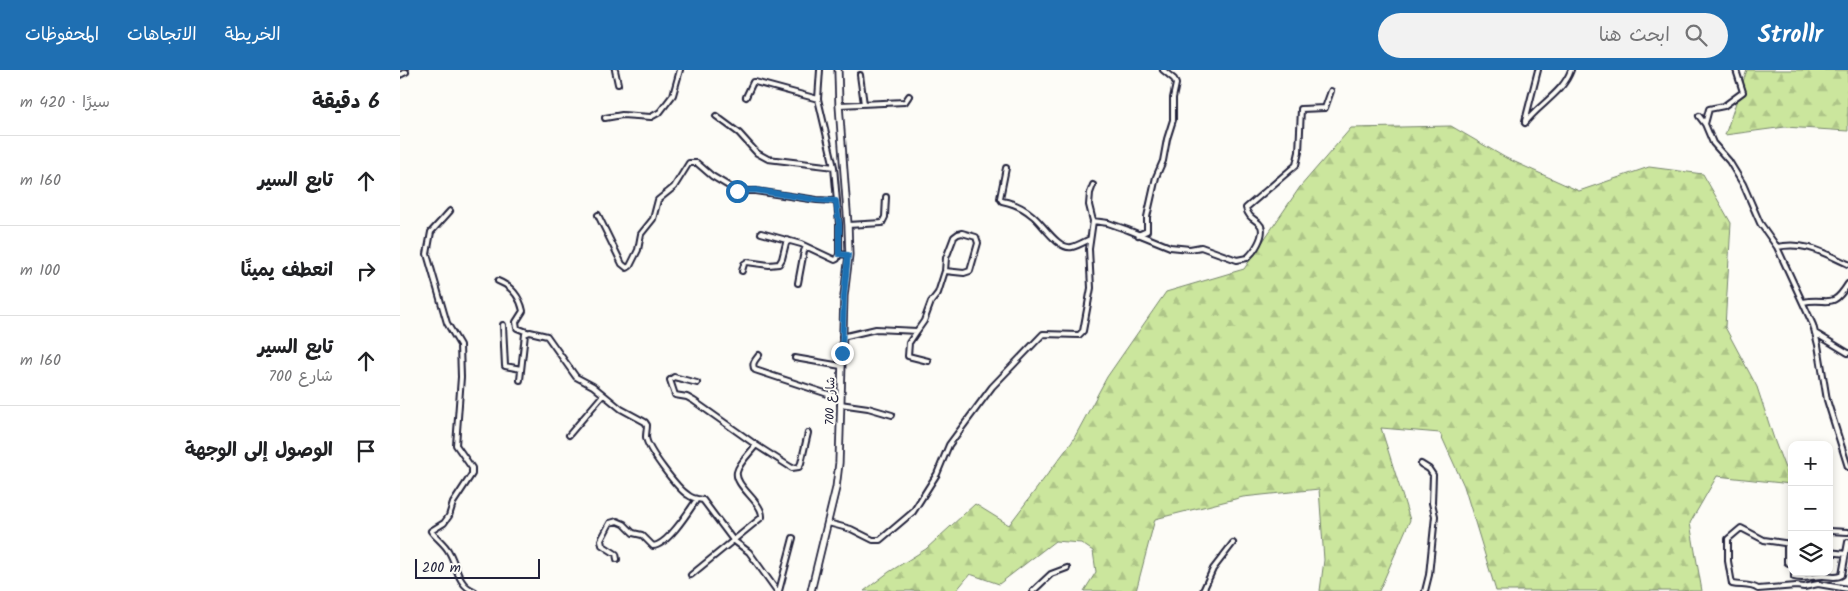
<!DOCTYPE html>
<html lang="ar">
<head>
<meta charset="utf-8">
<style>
	body { margin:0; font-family:Kalam,"Playpen Sans Arabic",sans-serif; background:#f2f2f2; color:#202124; direction:rtl }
	.controls { position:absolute; right:15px; bottom:15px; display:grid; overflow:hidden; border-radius:10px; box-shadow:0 2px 8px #0003 }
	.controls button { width:45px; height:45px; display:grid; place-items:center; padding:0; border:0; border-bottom:1px solid #e0e0e0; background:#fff; color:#202124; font:25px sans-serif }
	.scale { position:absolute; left:15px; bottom:12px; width:125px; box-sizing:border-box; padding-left:5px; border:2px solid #22223b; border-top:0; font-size:14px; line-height:18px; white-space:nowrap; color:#22223b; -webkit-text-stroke:4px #fdfcf7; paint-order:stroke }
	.stop { position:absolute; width:15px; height:15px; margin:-11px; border:4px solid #1f6fb2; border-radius:50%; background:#fff }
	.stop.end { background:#1f6fb2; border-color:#fff; box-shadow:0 1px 5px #0008 }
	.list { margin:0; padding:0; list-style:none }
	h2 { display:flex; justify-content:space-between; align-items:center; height:65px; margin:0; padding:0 20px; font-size:21px }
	h2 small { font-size:16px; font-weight:400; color:#757577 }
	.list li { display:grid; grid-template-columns:32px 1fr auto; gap:15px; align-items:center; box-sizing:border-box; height:90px; padding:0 20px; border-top:1px solid #e0e0e0 }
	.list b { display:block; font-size:19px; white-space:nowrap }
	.list p { margin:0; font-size:16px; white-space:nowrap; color:#757577 }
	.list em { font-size:16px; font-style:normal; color:#757577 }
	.icon { flex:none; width:28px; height:28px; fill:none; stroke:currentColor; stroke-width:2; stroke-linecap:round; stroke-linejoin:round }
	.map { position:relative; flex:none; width:1448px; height:521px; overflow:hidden; direction:ltr }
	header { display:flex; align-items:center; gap:30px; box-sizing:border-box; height:70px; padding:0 25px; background:#1f6fb2; color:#fff }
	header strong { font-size:24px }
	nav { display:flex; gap:28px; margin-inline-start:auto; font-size:18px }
	.search { width:350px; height:45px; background:#f2f2f2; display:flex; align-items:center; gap:12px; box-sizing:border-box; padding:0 18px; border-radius:28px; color:#757577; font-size:19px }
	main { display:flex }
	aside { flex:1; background:#fff }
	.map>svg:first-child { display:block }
	.forest { fill:url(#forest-firs); stroke:#76846c }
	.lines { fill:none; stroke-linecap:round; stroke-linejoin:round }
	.street-casing { stroke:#22223b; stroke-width:8 }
	.secondary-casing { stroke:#22223b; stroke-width:9 }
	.street { stroke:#fdfcf7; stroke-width:4 }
	.secondary { stroke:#fdfcf7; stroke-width:5.5 }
	.route { stroke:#1f6fb2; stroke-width:6 }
	.labels { text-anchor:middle; stroke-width:4; stroke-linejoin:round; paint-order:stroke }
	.street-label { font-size:12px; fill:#22223b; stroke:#fdfcf7 }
</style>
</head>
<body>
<header>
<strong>Strollr</strong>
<div class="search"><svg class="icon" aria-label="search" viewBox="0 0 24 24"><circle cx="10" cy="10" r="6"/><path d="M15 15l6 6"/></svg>ابحث هنا</div>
<nav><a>الخريطة</a><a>الاتجاهات</a><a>المحفوظات</a></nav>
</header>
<main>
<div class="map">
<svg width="1448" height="521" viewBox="0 0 1448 521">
	<defs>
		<pattern id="forest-firs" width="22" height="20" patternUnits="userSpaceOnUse" patternTransform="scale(1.25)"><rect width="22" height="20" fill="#cbe69d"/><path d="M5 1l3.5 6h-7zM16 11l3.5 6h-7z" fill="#aec588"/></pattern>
	</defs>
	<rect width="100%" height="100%" fill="#fdfcf7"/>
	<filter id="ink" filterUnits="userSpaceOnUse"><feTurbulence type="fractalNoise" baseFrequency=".02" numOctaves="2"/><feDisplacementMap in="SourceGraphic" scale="10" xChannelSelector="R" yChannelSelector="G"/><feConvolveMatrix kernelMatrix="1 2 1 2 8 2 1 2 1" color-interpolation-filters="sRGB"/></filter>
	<g filter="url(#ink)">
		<path class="forest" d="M 1347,0 L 1448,0 L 1448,61 L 1385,57 L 1325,65 Z
			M 1051,56 L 1106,88 L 1179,121 L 1249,97 L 1303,104 L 1331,153 L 1325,257 L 1357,317 L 1375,372 L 1391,414 L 1317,406 L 1290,453 L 1302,521 L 1096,521 L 1064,416 L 1040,363 L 981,358 L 1010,450 L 979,521 L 920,521 L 924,490 L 919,419 L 843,427 L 755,449 L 736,521 L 684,521 L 696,502 L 693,481 L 681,473 L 655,471 L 599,514 L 570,504 L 556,521 L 464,521 L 489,502 L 526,479 L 575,434 L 609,455 L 672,372 L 707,307 L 766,222 L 844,199 L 900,117 L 951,58 Z"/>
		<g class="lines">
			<defs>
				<path id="street" d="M 215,0 L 218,14
					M 420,0 L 418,29 L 434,97 L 439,154 L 439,184 L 449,185
					M 1336,0 L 1343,22 L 1324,36 L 1309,39 L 1305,54 L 1313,73 L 1329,91 L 1343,114 L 1360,153 L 1377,177 L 1413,255 L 1418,275 L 1427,330 L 1448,397
					M 0,5 L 6,2
					M 460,5 L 464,34
					M 346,27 L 353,12 L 355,12 L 418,29
					M 439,35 L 505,32 L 509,26
					M 316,46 L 339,63 L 357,83 L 368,89 L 434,97
					M 1299,46 L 1305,54
					M 205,48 L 222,45 L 251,47 L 260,42 L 273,25 L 280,0
					M 1125,51 L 1138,0
					M 1125,53 C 1139,34 1163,23 1171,0
					M 606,98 L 600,128 L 602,131 C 613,133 624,138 633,146 C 643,154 658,180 672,177 C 677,176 684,172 690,169
					M 50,141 L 31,162 L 27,184 L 47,253 L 60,275 L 61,307 L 56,375 L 72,398 L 72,404 L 53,433 L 49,446 L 44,453 L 31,461 C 36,468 45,474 49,482 C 57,495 57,515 74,521
					M 198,145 L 222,194 L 227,198 L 230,196 L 238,180 L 241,164 L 253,149 L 258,130 L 274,117 L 289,93 L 297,93 L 312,106 L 337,121 L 355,121 L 417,130 L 436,131
					M 693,151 L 708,153 L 728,160 L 770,177 L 790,179 L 801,177 L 837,190 L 847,188 C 854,182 865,166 861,156 C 857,149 849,150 846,138 L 896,95 L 899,82 L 901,39 L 925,38 L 931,21
					M 448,155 L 482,153 L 485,147 L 486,127
					M 361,163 L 401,174 L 435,190 L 437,189 L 439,184
					M 738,165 L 747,161 L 747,147 L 756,107 L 763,91 L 767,69 L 773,50 L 773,28 L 776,14 L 774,9 L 763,0
					M 1377,177 C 1404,171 1424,183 1448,194
					M 342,201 L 344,194 L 347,192 L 369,195 L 379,194 L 382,189 L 386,173 L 389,171
					M 98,211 C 111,216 120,227 123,241 L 116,252 L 117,258 L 127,262
					M 398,213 L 404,181 L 406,177
					M 1403,232 C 1429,227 1431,241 1448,214
					M 103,255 L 105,296 L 121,299
					M 517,261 L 509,273 L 508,286 L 528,291
					M 1415,263 L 1448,283
					M 442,267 L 476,259 L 517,261 L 524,251 L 531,232 L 538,223 L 545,201 L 546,188 L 554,167 L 558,164 L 562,163 L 576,167 L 578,173 L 570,201 L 564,203 L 545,201
					M 359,285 C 355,290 351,294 355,300 L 440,328
					M 395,288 L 441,296
					M 120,310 L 125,264 L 130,262 L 147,266 L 176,307 L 193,316 L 221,339 L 245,352 L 247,355 C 247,359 246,363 246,367 C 247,379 278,419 288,425 C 293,429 298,429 303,430 L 333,470 L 349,482 L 377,521
					M 297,313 L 274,307 L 270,310 L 275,325 L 287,327 L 294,331 L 356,375 L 392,398 L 399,397 L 401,393 L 408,363
					M 440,334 L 468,338 L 492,345
					M 169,365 L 203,325
					M 1021,394 L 1029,399 L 1033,405 L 1032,433 L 1035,446 L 1029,505 L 1025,521
					M 428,453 L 451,459 L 473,470 L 480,470 L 513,442 L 537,404 L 549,375 L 592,317 L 643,264 L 679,265 L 683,261 L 691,218 L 689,179 L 693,151 L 689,135 L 690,123 L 693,115
					M 1429,461 L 1448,462
					M 1391,474 L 1364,470 L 1341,458 L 1328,469 L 1328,491 L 1332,514 C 1341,516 1351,514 1358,519 L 1396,516 L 1404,517 L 1418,514 L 1448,519
					M 1392,474 L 1387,477 L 1387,492 L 1392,495
					M 1429,482 L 1446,484
					M 217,489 L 216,484 L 202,475 L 201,470 L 210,453 L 217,451 L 224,454 L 233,463 L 242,465 L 253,476 C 268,475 289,441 297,429
					M 1394,502 L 1394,507 C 1404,510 1412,506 1423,506 C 1430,506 1436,509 1442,505 L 1448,472
					M 291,505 L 362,447 C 363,432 334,416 337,402 C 339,393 350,383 356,375
					M 379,521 L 393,468
					M 633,521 L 651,504 L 667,498
					M 803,521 L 813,499 L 833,473"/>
				<path id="secondary" d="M 411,521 L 436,418 L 439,393 L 444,226 L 449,185 L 448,155 L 439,35 L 438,0"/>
			</defs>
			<use href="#street" class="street-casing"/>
			<use href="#secondary" class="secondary-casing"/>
			<use href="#street" class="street"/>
			<use href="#secondary" class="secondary"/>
		</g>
	</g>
	<g class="lines" filter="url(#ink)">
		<path class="route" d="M 337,121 L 355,120 L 417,130 L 436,131 L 439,154 L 439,184 L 448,185 L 444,226 L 442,283"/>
	</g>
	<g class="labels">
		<g class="street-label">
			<text transform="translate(430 331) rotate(-89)" y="4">شارع 700</text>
		</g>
	</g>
</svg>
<div class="controls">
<button>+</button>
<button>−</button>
<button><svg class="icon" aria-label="layers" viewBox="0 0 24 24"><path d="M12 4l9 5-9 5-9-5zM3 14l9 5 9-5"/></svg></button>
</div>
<div class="scale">200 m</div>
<div class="stop" style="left:337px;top:121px"></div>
<div class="stop end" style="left:442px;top:283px"></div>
</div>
<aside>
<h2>6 دقيقة<small>سيرًا · 420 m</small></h2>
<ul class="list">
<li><svg class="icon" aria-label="ahead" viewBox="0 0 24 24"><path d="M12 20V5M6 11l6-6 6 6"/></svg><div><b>تابع السير</b></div><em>160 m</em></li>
<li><svg class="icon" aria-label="right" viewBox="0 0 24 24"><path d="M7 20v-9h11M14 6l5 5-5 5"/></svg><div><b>انعطف يمينًا</b></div><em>100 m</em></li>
<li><svg class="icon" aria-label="ahead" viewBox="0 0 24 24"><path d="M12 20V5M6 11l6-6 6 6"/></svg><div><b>تابع السير</b><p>شارع 700</p></div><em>160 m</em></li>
<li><svg class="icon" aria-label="arrive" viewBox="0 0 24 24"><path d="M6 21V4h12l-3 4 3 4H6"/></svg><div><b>الوصول إلى الوجهة</b></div></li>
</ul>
</aside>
</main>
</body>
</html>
